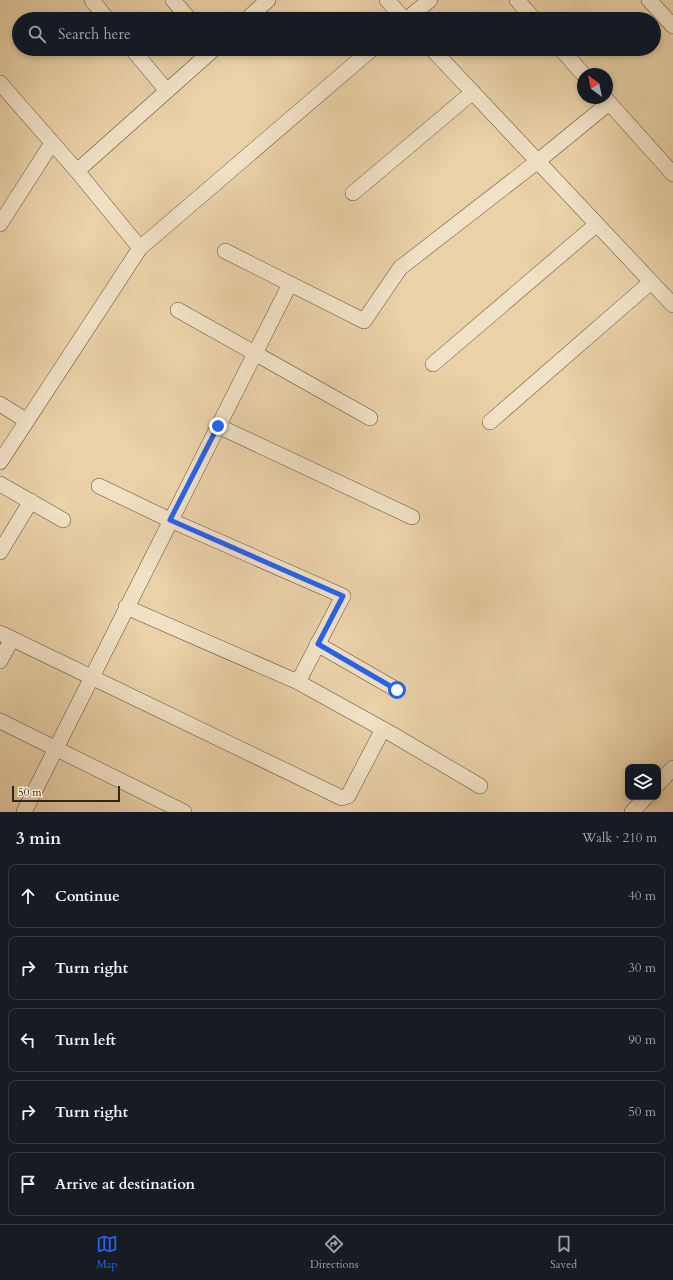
<!DOCTYPE html>
<html lang="en">
<head>
<meta charset="utf-8">
<style>
	body { margin:0; font-family:Cardo,serif; background:#242831; color:#f1f3f6 }
	.controls { position:absolute; right:12px; bottom:12px; display:grid; overflow:hidden; border-radius:8px; box-shadow:0 2px 6px #0003 }
	.controls button { width:36px; height:36px; display:grid; place-items:center; padding:0; border:0; border-bottom:1px solid #363941; background:#171b24; color:#f1f3f6; font:20px sans-serif }
	.compass { position:absolute; left:577px; top:68px; width:36px; height:36px; border-radius:50%; background:#171b24; box-shadow:0 2px 6px #0003; rotate:327deg }
	.scale { position:absolute; left:12px; bottom:10px; width:108px; box-sizing:border-box; padding-left:4px; border:2px solid #372316; border-top:0; font-size:11px; line-height:14px; white-space:nowrap; color:#372316; -webkit-text-stroke:3px #f1e1c6; paint-order:stroke }
	.stop { position:absolute; width:12px; height:12px; margin:-9px; border:3px solid #2563eb; border-radius:50%; background:#fff }
	.stop.end { background:#2563eb; border-color:#fff; box-shadow:0 1px 4px #0008 }
	.list { margin:0; padding:0; list-style:none }
	h2 { display:flex; justify-content:space-between; align-items:center; height:52px; margin:0; padding:0 16px; font-size:17px }
	h2 small { font-size:13px; font-weight:400; color:#9ea1a6 }
	.list li { display:grid; grid-template-columns:26px 1fr auto; gap:12px; align-items:center; box-sizing:border-box; height:64px; margin:0 8px 8px; padding:0 8px; border:1px solid #363941; border-radius:8px }
	.list b { display:block; font-size:15px; white-space:nowrap }
	.list em { font-size:13px; font-style:normal; color:#9ea1a6 }
	.icon { flex:none; width:22px; height:22px; fill:none; stroke:currentColor; stroke-width:2; stroke-linecap:round; stroke-linejoin:round }
	.map { position:relative; flex:none; width:673px; height:812px; overflow:hidden }
	.search { position:absolute; background:#171b24; box-shadow:0 2px 6px #0003; left:12px; right:12px; top:12px; height:44px; display:flex; align-items:center; gap:10px; box-sizing:border-box; padding:0 14px; border-radius:22px; color:#9ea1a6; font-size:15px }
	.sheet { height:412px; background:#171b24 }
	nav { display:flex; justify-content:space-around; align-items:center; box-sizing:border-box; height:56px; border-top:1px solid #363941; background:#171b24; font-size:11px; color:#9ea1a6 }
	nav a { display:grid; justify-items:center; gap:2px }
	nav .on { color:#2563eb }
	.map>svg:first-child { display:block }
	.lines { fill:none; stroke-linecap:round; stroke-linejoin:round }
	.minor-casing { stroke:#644e3a; stroke-width:16 }
	.minor { stroke:#f1e1c6; stroke-width:15 }
	.route { stroke:#2563eb; stroke-width:5 }
</style>
</head>
<body>
<div class="map">
<svg width="673" height="812" viewBox="0 0 673 812">
	<rect width="100%" height="100%" fill="#ead1a8"/>
	<filter id="stains"><feTurbulence type="fractalNoise" baseFrequency=".005" numOctaves="4"/><feColorMatrix values="0 0 0 0 .2 0 0 0 0 .09 0 0 0 0 .02 0 0 0 .5 -.17"/></filter>
	<radialGradient id="worn" r=".72"><stop offset=".6" stop-color="#630" stop-opacity="0"/><stop offset="1" stop-color="#630" stop-opacity=".3"/></radialGradient>
	<g class="lines">
		<defs>
			<path id="minor" d="M 92,0 L 107,19
				M 173,0 L 189,19
				M 387,0 L 404,19
				M 517,0 L 534,19
				M 649,0 L 673,26
				M 247,19 L 268,0
				M 407,19 L 430,0
				M 132,49 L 167,91
				M 432,49 L 673,305
				M 561,49 L 583,74
				M 0,83 L 77,171 L 140,248
				M 605,98 L 673,174
				M 77,171 L 214,49
				M 353,193 L 473,92
				M 0,224 L 52,143
				M 225,251 L 364,321 L 400,268 L 538,161 L 609,103
				M 178,310 L 370,418
				M 433,364 L 597,224
				M 0,404 L 27,421
				M 490,422 L 651,282
				M 218,426 L 412,517
				M 0,462 L 140,248 L 372,49
				M 0,484 L 63,520
				M 99,486 L 170,520 L 343,596 L 298,682
				M 0,552 L 31,501
				M 126,607 L 298,682 L 390,733 L 480,786
				M 0,633 L 342,798 L 348,796 L 383,729
				M 317,644 L 397,690
				M 0,661 L 12,639
				M 0,721 L 184,812
				M 658,784 L 673,768
				M 24,812 L 290,284
				M 632,812 L 646,797"/>
		</defs>
		<use href="#minor" class="minor-casing"/>
		<use href="#minor" class="minor"/>
	</g>
	<g class="lines">
		<path class="route" d="M 218,426 L 170,520 L 343,596 L 318,644 L 397,690"/>
	</g>
	<rect width="100%" height="100%" filter="url(#stains)"/>
	<rect width="100%" height="100%" fill="url(#worn)"/>
</svg>
<div class="controls">
<button><svg class="icon" aria-label="layers" viewBox="0 0 24 24"><path d="M12 4l9 5-9 5-9-5zM3 14l9 5 9-5"/></svg></button>
</div>
<svg class="compass" viewBox="-18 -18 36 36"><path d="M0-13l5 13h-10z" fill="#e53935"/><path d="M0 13l5-13h-10z" fill="#9ea1a6"/></svg>
<div class="scale">50 m</div>
<div class="stop" style="left:397px;top:690px"></div>
<div class="stop end" style="left:218px;top:426px"></div>
<div class="search"><svg class="icon" aria-label="search" viewBox="0 0 24 24"><circle cx="10" cy="10" r="6"/><path d="M15 15l6 6"/></svg>Search here</div>
</div>
<section class="sheet">
<h2>3 min<small>Walk · 210 m</small></h2>
<ul class="list">
<li><svg class="icon" aria-label="ahead" viewBox="0 0 24 24"><path d="M12 20V5M6 11l6-6 6 6"/></svg><div><b>Continue</b></div><em>40 m</em></li>
<li><svg class="icon" aria-label="right" viewBox="0 0 24 24"><path d="M7 20v-9h11M14 6l5 5-5 5"/></svg><div><b>Turn right</b></div><em>30 m</em></li>
<li><svg class="icon" aria-label="left" viewBox="0 0 24 24"><path d="M17 20v-9H6M10 6l-5 5 5 5"/></svg><div><b>Turn left</b></div><em>90 m</em></li>
<li><svg class="icon" aria-label="right" viewBox="0 0 24 24"><path d="M7 20v-9h11M14 6l5 5-5 5"/></svg><div><b>Turn right</b></div><em>50 m</em></li>
<li><svg class="icon" aria-label="arrive" viewBox="0 0 24 24"><path d="M6 21V4h12l-3 4 3 4H6"/></svg><div><b>Arrive at destination</b></div></li>
</ul>
</section>
<nav>
<a class="on"><svg class="icon" aria-label="map" viewBox="0 0 24 24"><path d="M3 6l6-2 6 2 6-2v14l-6 2-6-2-6 2zM9 4v14M15 6v14"/></svg>Map</a>
<a><svg class="icon" aria-label="directions" viewBox="0 0 24 24"><path d="M12 3l9 9-9 9-9-9zM9 14v-3h6M13 9l2 2-2 2"/></svg>Directions</a>
<a><svg class="icon" aria-label="saved" viewBox="0 0 24 24"><path d="M7 4h10v16l-5-4-5 4z"/></svg>Saved</a>
</nav>
</body>
</html>
